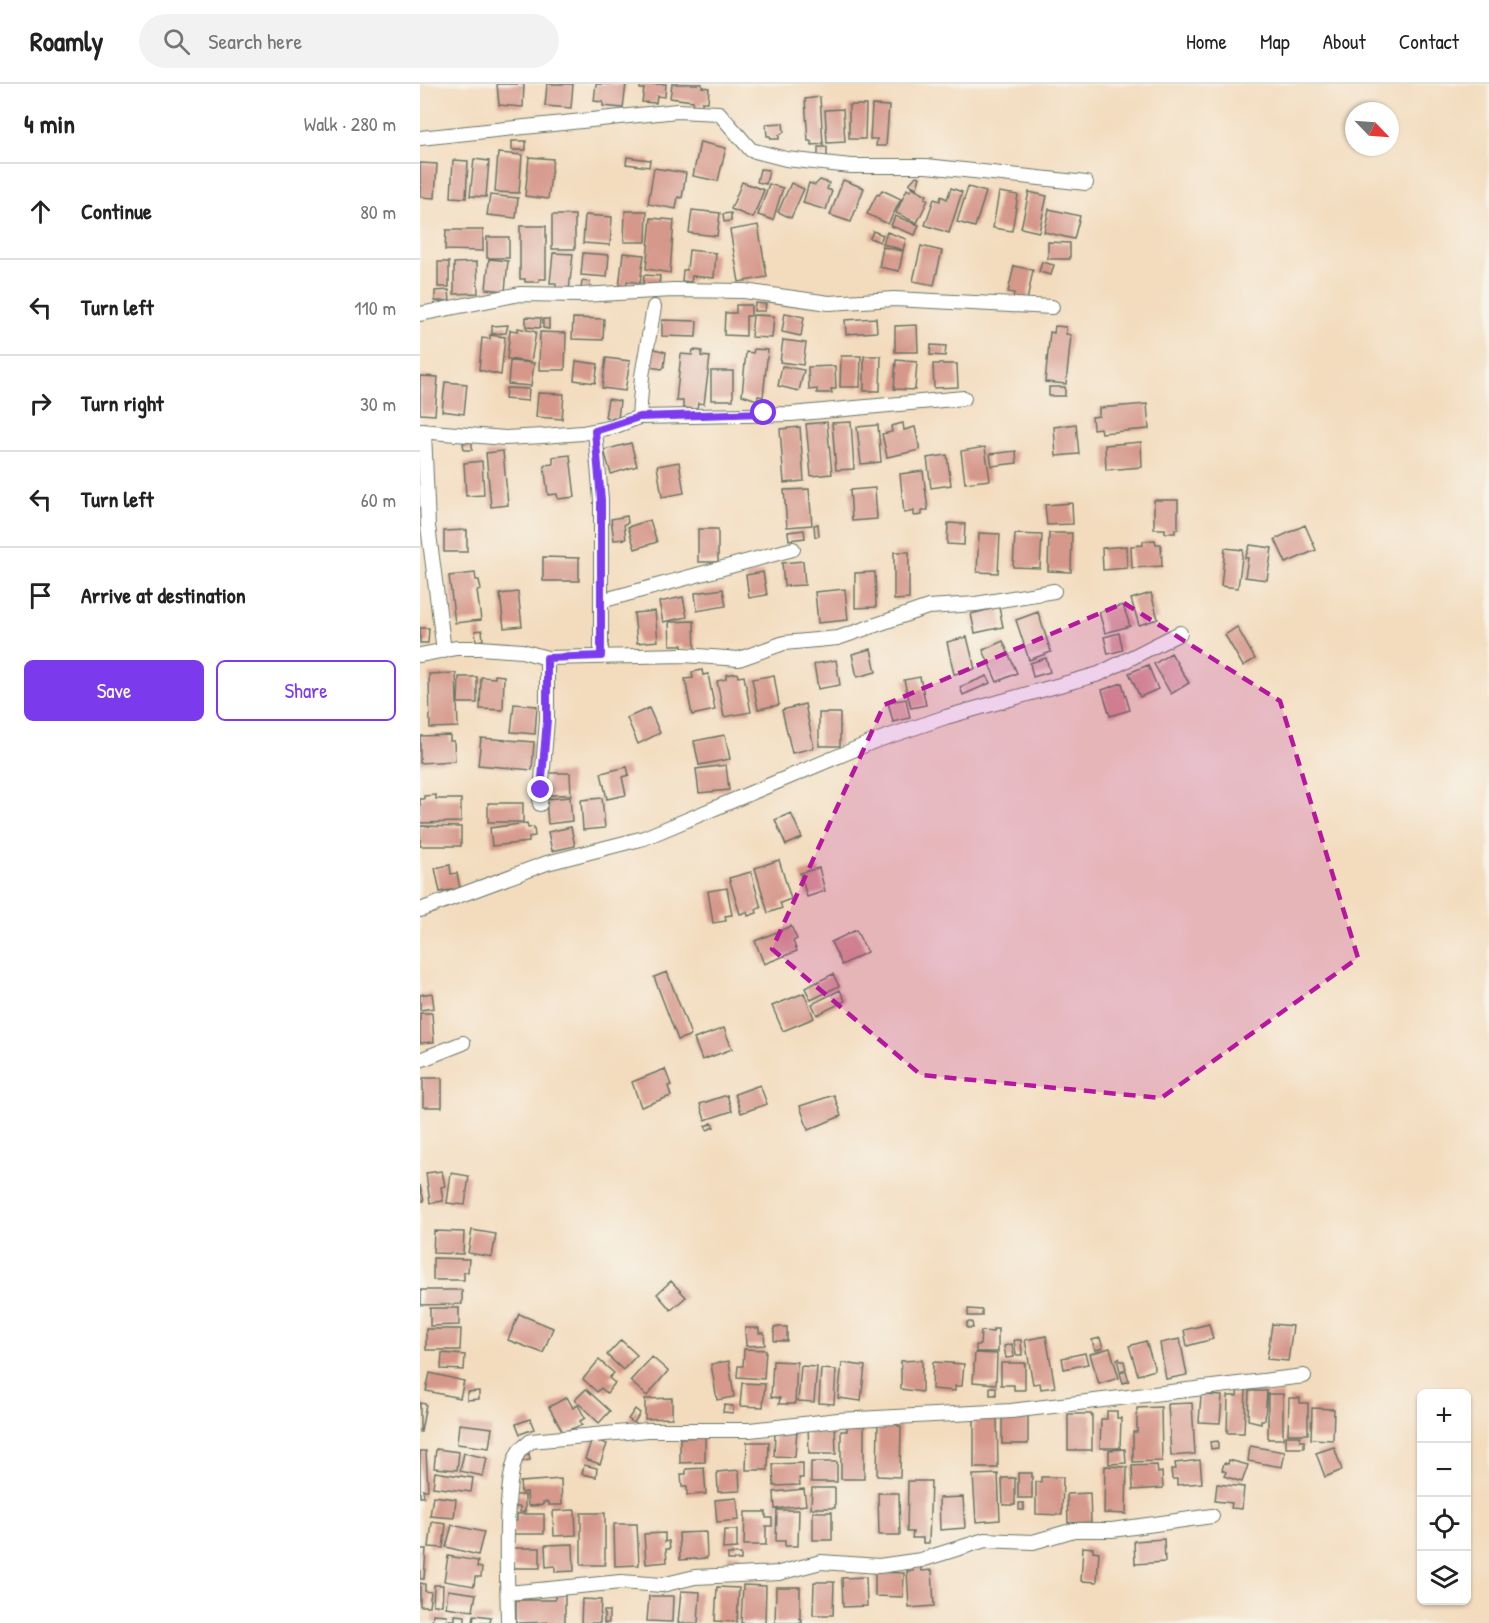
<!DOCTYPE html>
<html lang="en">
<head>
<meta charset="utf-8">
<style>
	body { margin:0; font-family:"Patrick Hand",sans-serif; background:#f2f2f2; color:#222 }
	.controls { position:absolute; right:18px; bottom:18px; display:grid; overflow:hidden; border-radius:9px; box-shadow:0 2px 4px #0004 }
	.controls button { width:54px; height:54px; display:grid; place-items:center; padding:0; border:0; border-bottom:2px solid #e0e0e0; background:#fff; color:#222; font:30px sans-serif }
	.compass { position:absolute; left:925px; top:18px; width:54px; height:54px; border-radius:50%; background:#fff; box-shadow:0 2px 4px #0004; rotate:115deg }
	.stop { position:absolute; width:18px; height:18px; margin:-14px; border:4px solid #7c3aed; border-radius:50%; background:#fff }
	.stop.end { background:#7c3aed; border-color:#fff; box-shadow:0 2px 6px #0008 }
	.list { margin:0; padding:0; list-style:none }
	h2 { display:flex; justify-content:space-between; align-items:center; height:78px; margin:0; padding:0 24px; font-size:26px }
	h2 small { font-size:20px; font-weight:400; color:#767676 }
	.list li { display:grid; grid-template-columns:39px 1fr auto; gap:18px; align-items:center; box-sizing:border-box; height:96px; padding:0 24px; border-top:2px solid #e0e0e0 }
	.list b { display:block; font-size:22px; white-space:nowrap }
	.list em { font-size:20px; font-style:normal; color:#767676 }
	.actions { display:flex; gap:12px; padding:18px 24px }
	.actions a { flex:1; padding:14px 0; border:2px solid #7c3aed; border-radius:9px; text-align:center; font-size:21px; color:#7c3aed }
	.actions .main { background:#7c3aed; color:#fff }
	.icon { flex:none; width:33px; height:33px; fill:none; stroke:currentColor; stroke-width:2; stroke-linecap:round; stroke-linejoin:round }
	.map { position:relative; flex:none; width:1069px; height:1539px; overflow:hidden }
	header { display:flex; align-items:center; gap:36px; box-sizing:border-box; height:84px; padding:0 30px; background:#fff; border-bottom:2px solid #e0e0e0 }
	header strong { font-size:28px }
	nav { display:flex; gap:33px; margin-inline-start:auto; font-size:21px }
	.search { width:420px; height:54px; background:#f2f2f2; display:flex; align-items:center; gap:15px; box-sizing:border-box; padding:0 21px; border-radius:33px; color:#767676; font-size:22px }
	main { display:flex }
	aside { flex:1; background:#fff }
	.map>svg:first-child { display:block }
	.building { fill:#d6988b }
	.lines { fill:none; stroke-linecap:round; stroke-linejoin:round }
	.street-casing { stroke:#697564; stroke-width:16 }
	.street { stroke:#fff; stroke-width:14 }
	.route { stroke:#7c3aed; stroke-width:8 }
	.marked { fill:#b5179e; fill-opacity:0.2; stroke:#b5179e; stroke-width:4.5; stroke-dasharray:12 8; stroke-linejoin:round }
</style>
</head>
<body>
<header>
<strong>Roamly</strong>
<div class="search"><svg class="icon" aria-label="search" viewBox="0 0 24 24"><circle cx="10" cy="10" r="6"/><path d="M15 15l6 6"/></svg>Search here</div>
<nav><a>Home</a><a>Map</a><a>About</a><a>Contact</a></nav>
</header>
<main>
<aside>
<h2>4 min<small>Walk · 280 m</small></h2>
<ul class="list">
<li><svg class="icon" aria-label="ahead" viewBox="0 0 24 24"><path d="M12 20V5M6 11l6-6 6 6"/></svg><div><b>Continue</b></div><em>80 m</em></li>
<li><svg class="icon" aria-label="left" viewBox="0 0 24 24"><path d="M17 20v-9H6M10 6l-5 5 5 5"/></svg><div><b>Turn left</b></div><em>110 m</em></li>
<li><svg class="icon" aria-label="right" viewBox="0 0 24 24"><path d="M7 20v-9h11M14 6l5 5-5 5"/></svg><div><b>Turn right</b></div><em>30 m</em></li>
<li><svg class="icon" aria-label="left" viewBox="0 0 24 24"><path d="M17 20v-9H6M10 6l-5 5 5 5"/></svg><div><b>Turn left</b></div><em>60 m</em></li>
<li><svg class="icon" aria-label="arrive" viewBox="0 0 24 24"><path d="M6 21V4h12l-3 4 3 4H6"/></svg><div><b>Arrive at destination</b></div></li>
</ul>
<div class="actions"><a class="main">Save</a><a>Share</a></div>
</aside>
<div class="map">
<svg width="1069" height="1539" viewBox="0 0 1069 1539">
	<rect width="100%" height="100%" fill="#f7f3e8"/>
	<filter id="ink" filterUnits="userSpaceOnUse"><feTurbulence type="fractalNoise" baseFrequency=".0167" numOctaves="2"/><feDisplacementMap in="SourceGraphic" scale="12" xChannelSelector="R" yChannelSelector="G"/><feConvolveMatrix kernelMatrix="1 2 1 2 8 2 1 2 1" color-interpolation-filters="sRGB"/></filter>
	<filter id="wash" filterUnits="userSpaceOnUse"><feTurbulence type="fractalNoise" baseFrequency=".008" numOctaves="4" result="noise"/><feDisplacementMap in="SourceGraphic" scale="24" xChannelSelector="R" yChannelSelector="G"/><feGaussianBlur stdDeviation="1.35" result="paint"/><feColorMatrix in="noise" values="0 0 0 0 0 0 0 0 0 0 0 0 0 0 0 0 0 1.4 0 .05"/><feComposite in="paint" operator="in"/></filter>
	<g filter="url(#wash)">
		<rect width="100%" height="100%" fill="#f3dcbe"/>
		<g id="blocks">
			<path class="building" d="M 77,0 L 104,0 L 103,23 L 79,21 Z
				M 127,0 L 153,0 L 151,24 L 125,22 Z
				M 176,0 L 206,0 L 203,24 L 183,22 L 183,18 L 174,17 Z
				M 220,0 L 246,0 L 245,13 L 237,12 L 236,19 L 222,18 L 224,5 L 220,5 Z
				M 252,0 L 282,0 L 282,3 L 289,4 L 288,18 L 282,18 L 282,22 L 272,21 L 273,17 L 250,14 Z
				M 400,13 L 403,60 L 392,61 L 391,57 L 388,57 L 385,15 Z
				M 429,21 L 446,21 L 445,55 L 429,55 Z
				M 452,21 L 469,22 L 466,62 L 456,62 L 457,55 L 450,55 Z
				M 423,25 L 425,58 L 407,59 L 405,26 Z
				M 363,39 L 364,48 L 359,51 L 359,55 L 351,55 L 350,52 L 347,52 L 346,40 Z
				M 92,57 L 106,57 L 106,66 L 92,66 Z
				M 280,58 L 306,64 L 298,97 L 273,92 Z
				M 398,63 L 407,63 L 407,73 L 398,73 Z
				M 78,69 L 102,71 L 99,109 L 75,108 Z
				M 109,73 L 133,75 L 128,115 L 105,112 Z
				M 207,73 L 230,76 L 229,83 L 206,80 Z
				M 54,75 L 69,77 L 66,113 L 50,112 Z
				M 33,76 L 48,77 L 46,114 L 31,113 Z
				M 0,79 L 17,80 L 15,114 L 0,113 Z
				M 234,84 L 266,89 L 262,114 L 258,113 L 256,125 L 228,120 Z
				M 340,85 L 349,86 L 346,100 L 337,98 Z
				M 496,92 L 500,93 L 497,104 L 489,100 Z
				M 400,96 L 409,99 L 407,105 L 412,107 L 406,126 L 383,119 L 389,99 L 395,101 Z
				M 423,96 L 444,104 L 431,138 L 410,131 Z
				M 322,98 L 344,106 L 333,134 L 311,125 Z
				M 371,99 L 384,105 L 371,134 L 358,128 Z
				M 349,100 L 363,104 L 353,136 L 338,131 Z
				M 492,103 L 507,111 L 505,114 L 508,116 L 497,139 L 476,129 L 487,105 L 490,107 Z
				M 548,103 L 566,108 L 555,143 L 537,138 Z
				M 531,104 L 542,108 L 529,149 L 505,141 L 514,115 L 520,117 L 521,112 L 527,115 Z
				M 462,106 L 481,115 L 468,140 L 447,130 L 457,110 L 459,111 Z
				M 579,108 L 598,111 L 592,147 L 573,144 Z
				M 609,108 L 627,112 L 619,148 L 601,144 Z
				M 70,111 L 98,114 L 96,134 L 67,131 Z
				M 629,125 L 660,132 L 654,155 L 624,148 Z
				M 272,126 L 300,129 L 297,152 L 269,149 Z
				M 205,127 L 227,127 L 226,158 L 204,158 Z
				M 311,129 L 311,137 L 304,138 L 303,130 Z
				M 132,131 L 155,131 L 155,165 L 132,165 Z
				M 165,131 L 192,133 L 190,161 L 163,159 Z
				M 475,132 L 499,141 L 495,151 L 471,142 Z
				M 231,134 L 254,136 L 250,189 L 226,185 Z
				M 338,141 L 347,193 L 319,198 L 310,146 Z
				M 100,142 L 126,142 L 126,195 L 119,195 L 119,198 L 105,198 L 105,195 L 100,195 Z
				M 26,146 L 63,146 L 63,167 L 25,166 Z
				M 453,147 L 463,151 L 460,158 L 450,154 Z
				M 467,148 L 486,155 L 483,166 L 463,160 Z
				M 67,153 L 89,153 L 89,174 L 67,174 Z
				M 628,158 L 650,159 L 650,175 L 628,175 Z
				M 501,162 L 522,167 L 514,201 L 493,197 Z
				M 463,163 L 483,167 L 479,187 L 459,183 Z
				M 269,166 L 296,169 L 294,194 L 272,192 L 271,198 L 262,197 L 263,186 L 267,186 Z
				M 133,169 L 153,170 L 149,207 L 136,206 L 136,199 L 130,199 Z
				M 163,169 L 189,171 L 187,193 L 161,191 Z
				M 203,169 L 224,171 L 220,199 L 207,197 L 206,204 L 199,203 Z
				M 69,175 L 88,177 L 85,207 L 66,205 Z
				M 18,178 L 29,178 L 29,203 L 18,203 Z
				M 57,178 L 58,209 L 34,210 L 34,179 Z
				M 622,178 L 634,181 L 631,191 L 619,188 Z
				M 594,182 L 613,186 L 607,217 L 593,215 L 594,209 L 588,208 Z
				M 224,191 L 240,192 L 239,201 L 223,200 Z
				M 162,197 L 170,198 L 169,206 L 161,205 Z
				M 29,206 L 30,217 L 15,217 L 15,207 Z
				M 335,219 L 346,220 L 345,227 L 334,227 Z
				M 316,221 L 331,221 L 331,232 L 326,232 L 326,252 L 304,251 L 305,229 L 316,229 Z
				M 365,229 L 384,233 L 381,252 L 362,248 Z
				M 333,231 L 354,232 L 352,254 L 331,253 Z
				M 106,233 L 121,234 L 120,244 L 106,243 Z
				M 153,234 L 184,235 L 183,256 L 152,255 Z
				M 456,234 L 457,248 L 426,250 L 425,236 Z
				M 123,235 L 129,235 L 129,245 L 123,244 Z
				M 242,236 L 277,237 L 276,253 L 242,252 Z
				M 88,241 L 86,249 L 72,250 L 72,242 Z
				M 497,241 L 498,268 L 475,268 L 475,242 Z
				M 635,242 L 646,243 L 646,250 L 651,251 L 646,300 L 625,298 L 630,248 L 634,249 Z
				M 98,244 L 116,248 L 111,278 L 87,275 L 90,246 L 98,247 Z
				M 120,248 L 146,249 L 145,286 L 119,286 Z
				M 70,251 L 85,253 L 81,291 L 59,286 L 62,254 L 70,255 Z
				M 363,256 L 386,259 L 383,281 L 360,278 Z
				M 511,261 L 526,262 L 525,272 L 510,271 Z
				M 231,264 L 246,268 L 244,283 L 242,285 L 230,283 Z
				M 334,265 L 348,266 L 343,313 L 338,312 L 337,316 L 322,311 L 326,268 L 333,269 Z
				M 273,266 L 282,267 L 281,272 L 290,273 L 284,320 L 278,319 L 277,325 L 263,324 L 263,317 L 256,317 L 261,270 L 272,271 Z
				M 421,272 L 441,272 L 440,303 L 420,303 Z
				M 444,272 L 461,272 L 460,307 L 444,307 Z
				M 186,274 L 210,277 L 205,307 L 182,304 Z
				M 476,276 L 497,278 L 495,306 L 474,305 Z
				M 90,277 L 114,279 L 111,302 L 88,300 Z
				M 156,277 L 178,280 L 175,299 L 154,296 Z
				M 513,280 L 537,280 L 538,303 L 514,304 Z
				M 362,282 L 384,286 L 379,307 L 358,302 Z
				M 415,282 L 416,305 L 411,305 L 412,309 L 397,309 L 397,305 L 389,306 L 388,283 Z
				M 291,287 L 313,287 L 313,316 L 291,316 Z
				M 0,292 L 18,293 L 15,331 L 0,330 Z
				M 25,298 L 47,300 L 44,330 L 22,327 Z
				M 629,303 L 645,303 L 645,312 L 629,312 Z
				M 86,304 L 109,305 L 108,317 L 85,315 Z
				M 118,309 L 144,310 L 142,335 L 116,333 Z
				M 188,315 L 200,317 L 198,335 L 185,333 Z
				M 727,320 L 729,345 L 681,349 L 680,344 L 673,345 L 672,333 L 679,332 L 679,324 Z
				M 407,338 L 412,390 L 391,392 L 386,340 Z
				M 431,338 L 434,385 L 416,386 L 412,339 Z
				M 483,339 L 484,346 L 495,343 L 500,366 L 467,373 L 462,350 L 472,348 L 471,342 Z
				M 656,340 L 659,370 L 636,372 L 634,343 Z
				M 458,341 L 461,378 L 441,380 L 437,343 Z
				M 380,343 L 384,397 L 364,399 L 360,345 Z
				M 52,358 L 52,366 L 44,366 L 43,359 Z
				M 721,358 L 722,383 L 686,386 L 685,361 Z
				M 211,359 L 217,382 L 191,390 L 184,366 Z
				M 565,363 L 570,396 L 545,399 L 541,367 Z
				M 83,367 L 88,421 L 71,423 L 66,369 Z
				M 596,367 L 597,379 L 572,382 L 570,370 Z
				M 150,371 L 155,413 L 138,415 L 137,410 L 128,411 L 124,381 L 133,380 L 133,373 Z
				M 527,371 L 531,401 L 511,404 L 507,374 Z
				M 62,377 L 64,411 L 46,412 L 44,379 Z
				M 259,378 L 264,409 L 242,413 L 237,382 Z
				M 503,387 L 508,426 L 502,426 L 502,431 L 494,432 L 494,427 L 484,429 L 480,390 Z
				M 455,404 L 457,435 L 432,437 L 430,406 Z
				M 389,405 L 392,441 L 367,443 L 364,406 Z
				M 734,416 L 758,416 L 758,445 L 755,445 L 755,449 L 745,449 L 745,445 L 734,445 Z
				M 652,419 L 653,440 L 627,441 L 625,421 Z
				M 207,432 L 208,439 L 204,440 L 206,455 L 194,456 L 191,435 Z
				M 230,436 L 237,458 L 215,465 L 208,443 Z
				M 528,439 L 545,440 L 544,461 L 527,460 Z
				M 398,440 L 399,452 L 395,453 L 394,441 Z
				M 885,441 L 896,466 L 866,479 L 855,455 Z
				M 278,445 L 298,445 L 298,478 L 278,478 Z
				M 47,446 L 47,468 L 24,468 L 24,447 Z
				M 384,446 L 385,454 L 369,456 L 368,448 Z
				M 559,449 L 580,450 L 578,489 L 557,488 Z
				M 629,449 L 652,449 L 651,488 L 628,487 Z
				M 595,450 L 622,451 L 620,484 L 593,483 Z
				M 735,456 L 736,460 L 741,460 L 742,482 L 712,484 L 711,462 L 723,461 L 723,457 Z
				M 830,461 L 852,464 L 847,496 L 825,493 L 828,474 L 825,474 Z
				M 706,462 L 707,484 L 683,486 L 682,464 Z
				M 805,464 L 823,466 L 818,504 L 801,502 Z
				M 474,468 L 489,468 L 489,515 L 474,516 Z
				M 123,473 L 159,474 L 159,497 L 123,497 Z
				M 383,477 L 385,501 L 364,502 L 362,479 Z
				M 343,488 L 347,511 L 329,514 L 326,491 Z
				M 455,488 L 456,523 L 435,524 L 435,489 Z
				M 55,489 L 56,496 L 59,496 L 61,506 L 57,507 L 61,536 L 35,539 L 29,492 Z
				M 303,505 L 306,522 L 277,527 L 275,509 Z
				M 425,505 L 428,536 L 398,539 L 395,508 Z
				M 98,508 L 102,542 L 84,544 L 80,510 Z
				M 731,509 L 738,535 L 719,541 L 711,515 Z
				M 263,513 L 267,533 L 243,538 L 239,518 Z
				M 703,521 L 710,542 L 685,549 L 679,528 Z
				M 579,523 L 583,543 L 555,549 L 551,530 Z
				M 235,527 L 238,557 L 217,559 L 214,529 Z
				M 618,528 L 631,568 L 609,576 L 596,536 Z
				M 274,537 L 275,565 L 262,565 L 262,561 L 250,561 L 249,538 Z
				M 817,543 L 835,575 L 823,582 L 805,551 Z
				M 0,544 L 9,544 L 8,559 L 0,559 Z
				M 62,546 L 63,556 L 56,557 L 55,547 Z
				M 699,549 L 703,566 L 688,570 L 684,553 Z
				M 547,553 L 555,585 L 534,590 L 527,558 Z
				M 583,557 L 597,589 L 577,598 L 563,566 Z
				M 451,565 L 456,588 L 437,593 L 432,570 Z
				M 751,569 L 769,599 L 751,610 L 734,580 Z
				M 626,574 L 630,588 L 613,593 L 610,579 Z
				M 416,576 L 420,601 L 398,605 L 394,580 Z
				M 728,581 L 738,605 L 720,613 L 709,589 Z
				M 282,586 L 283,591 L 288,590 L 295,626 L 272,631 L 265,595 L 273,594 L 272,588 Z
				M 36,589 L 38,643 L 10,644 L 9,590 Z
				M 317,589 L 318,593 L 324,592 L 331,628 L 304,633 L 297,597 L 306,595 L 306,591 Z
				M 75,591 L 84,592 L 83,626 L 60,625 L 61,593 L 75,594 Z
				M 354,591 L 359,621 L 338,625 L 332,595 Z
				M 567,592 L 570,599 L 543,611 L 540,603 Z
				M 39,593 L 57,593 L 57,619 L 38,619 Z
				M 500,593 L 506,621 L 491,624 L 484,596 Z
				M 702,599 L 710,626 L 690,632 L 682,606 Z
				M 486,615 L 490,634 L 473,638 L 468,618 Z
				M 94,620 L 117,622 L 115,650 L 91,648 Z
				M 385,620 L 394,664 L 372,669 L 362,626 Z
				M 229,624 L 240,649 L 218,660 L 207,634 Z
				M 399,629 L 420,629 L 420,662 L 399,662 Z
				M 30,651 L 30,657 L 34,657 L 35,677 L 0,679 L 0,652 Z
				M 305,651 L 310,675 L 279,681 L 274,657 Z
				M 61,654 L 114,658 L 112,686 L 58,681 Z
				M 306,681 L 309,706 L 279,709 L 276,685 Z
				M 207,683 L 209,691 L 202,693 L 206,711 L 187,715 L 181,689 Z
				M 127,689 L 150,689 L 151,711 L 127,711 Z
				M 16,711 L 16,715 L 41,715 L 41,738 L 0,739 L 0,715 L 4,715 L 4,712 Z
				M 150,713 L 152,737 L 128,740 L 126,715 Z
				M 182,714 L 185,744 L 163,746 L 161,716 Z
				M 68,719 L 103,719 L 103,738 L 68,738 Z
				M 371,729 L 382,754 L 366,761 L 355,736 Z
				M 107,739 L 108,744 L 114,743 L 115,752 L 109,753 L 109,758 L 72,762 L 70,744 Z
				M 0,742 L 41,743 L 41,762 L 0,762 Z
				M 151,743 L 155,762 L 132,767 L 128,748 Z
				M 359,776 L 371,815 L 360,819 L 362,824 L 348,829 L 335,784 Z
				M 30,781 L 31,790 L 37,789 L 40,804 L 20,808 L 15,784 Z
				M 399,784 L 405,807 L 387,813 L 380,789 Z
				M 331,788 L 341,824 L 336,825 L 337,829 L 328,832 L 327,828 L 320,830 L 309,794 Z
				M 307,804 L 312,831 L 305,832 L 306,837 L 293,839 L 288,807 Z
				M 371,842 L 377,855 L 373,857 L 377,867 L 344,880 L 335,857 Z
				M 436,846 L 447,868 L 422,881 L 411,858 Z
				M 247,888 L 271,951 L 258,956 L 234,893 Z
				M 413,890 L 419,902 L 391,916 L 385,904 Z
				M 420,906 L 425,917 L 397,931 L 392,920 Z
				M 12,909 L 14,924 L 0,926 L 0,911 Z
				M 384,909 L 394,934 L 363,947 L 352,922 Z
				M 0,929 L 12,929 L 14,958 L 0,959 Z
				M 304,944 L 312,965 L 282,976 L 274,955 Z
				M 245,985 L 251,1001 L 248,1002 L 251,1012 L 221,1023 L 212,998 Z
				M 3,994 L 22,994 L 22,1023 L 3,1023 Z
				M 340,1001 L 347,1020 L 321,1029 L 315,1010 Z
				M 307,1011 L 312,1027 L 285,1036 L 280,1020 Z
				M 414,1011 L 421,1032 L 388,1046 L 380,1022 Z
				M 292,1039 L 294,1043 L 287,1046 L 285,1042 Z
				M 22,1087 L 25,1102 L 21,1103 L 23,1117 L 10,1119 L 6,1089 Z
				M 31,1089 L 49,1092 L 45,1121 L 27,1119 Z
				M 0,1101 L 4,1117 L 0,1117 Z
				M 52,1146 L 76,1150 L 72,1173 L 48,1169 Z
				M 14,1147 L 44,1148 L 43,1170 L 13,1169 Z
				M 13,1174 L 49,1175 L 48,1188 L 44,1188 L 44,1196 L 13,1196 Z
				M 251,1197 L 266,1213 L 251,1226 L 237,1210 Z
				M 1,1206 L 42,1206 L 42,1220 L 1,1221 Z
				M 10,1224 L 39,1224 L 39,1241 L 10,1242 Z
				M 548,1225 L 562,1226 L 562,1232 L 548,1232 Z
				M 99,1230 L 133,1244 L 123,1269 L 88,1256 Z
				M 547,1238 L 552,1238 L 553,1244 L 547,1244 Z
				M 789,1240 L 793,1255 L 767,1262 L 764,1246 Z
				M 852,1240 L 873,1242 L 868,1277 L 847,1275 Z
				M 354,1243 L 367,1243 L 367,1257 L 354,1257 Z
				M 325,1244 L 339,1244 L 339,1249 L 344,1249 L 345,1261 L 326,1262 Z
				M 6,1245 L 41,1245 L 40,1266 L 6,1266 Z
				M 573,1245 L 578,1245 L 578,1268 L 556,1268 L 556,1261 L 560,1261 L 561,1247 L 573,1248 Z
				M 626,1252 L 635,1303 L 621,1305 L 620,1299 L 613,1300 L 605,1256 Z
				M 680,1254 L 683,1264 L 675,1266 L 672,1256 Z
				M 760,1255 L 767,1291 L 746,1295 L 740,1259 Z
				M 201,1256 L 217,1271 L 203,1286 L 187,1271 Z
				M 594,1256 L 601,1256 L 602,1271 L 596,1271 Z
				M 726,1257 L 735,1286 L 718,1291 L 709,1262 Z
				M 592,1260 L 594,1273 L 586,1274 L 584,1262 Z
				M 690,1264 L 699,1294 L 679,1300 L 670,1270 Z
				M 324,1265 L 346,1266 L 344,1295 L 317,1293 L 318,1282 L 323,1282 Z
				M 22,1269 L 45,1271 L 44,1286 L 21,1285 Z
				M 555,1269 L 577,1270 L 576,1300 L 553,1298 Z
				M 665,1269 L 668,1280 L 644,1285 L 642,1274 Z
				M 232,1273 L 248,1287 L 227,1312 L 210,1297 Z
				M 699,1274 L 700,1277 L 704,1277 L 706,1285 L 700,1287 L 697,1275 Z
				M 179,1276 L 194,1289 L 189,1294 L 195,1299 L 187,1309 L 181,1304 L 177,1308 L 163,1295 Z
				M 502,1276 L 502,1308 L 481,1305 L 481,1277 Z
				M 309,1277 L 314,1313 L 297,1316 L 291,1280 Z
				M 353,1277 L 377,1278 L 375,1320 L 359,1320 L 360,1314 L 351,1313 Z
				M 513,1278 L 544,1280 L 542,1302 L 535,1302 L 535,1307 L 512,1305 Z
				M 422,1279 L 445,1282 L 441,1317 L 418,1314 Z
				M 581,1279 L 605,1279 L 605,1306 L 594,1306 L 594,1301 L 581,1301 Z
				M 381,1282 L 397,1283 L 394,1318 L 378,1317 Z
				M 401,1285 L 416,1286 L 414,1320 L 399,1319 Z
				M 706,1287 L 709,1297 L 703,1299 L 700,1289 Z
				M 10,1289 L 44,1297 L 40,1314 L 6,1307 Z
				M 322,1299 L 345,1300 L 343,1323 L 320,1322 Z
				M 570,1303 L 576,1303 L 576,1311 L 570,1311 Z
				M 166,1305 L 190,1327 L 179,1339 L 155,1316 Z
				M 818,1305 L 826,1305 L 824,1349 L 807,1349 L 808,1312 L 817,1312 Z
				M 59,1307 L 59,1315 L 47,1316 L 47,1308 Z
				M 829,1307 L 847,1307 L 845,1336 L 841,1336 L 841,1339 L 828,1336 Z
				M 848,1310 L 863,1310 L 863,1355 L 848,1355 Z
				M 781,1311 L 802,1312 L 800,1339 L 779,1338 Z
				M 147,1313 L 153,1324 L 158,1321 L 165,1334 L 160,1337 L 162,1341 L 143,1348 L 129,1323 Z
				M 252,1314 L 252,1334 L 225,1335 L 225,1315 Z
				M 869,1314 L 880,1314 L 880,1319 L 888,1319 L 888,1350 L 868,1350 Z
				M 0,1319 L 6,1320 L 1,1348 L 0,1348 Z
				M 772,1319 L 775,1370 L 751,1372 L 748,1320 Z
				M 304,1321 L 313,1322 L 313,1329 L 303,1328 Z
				M 741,1323 L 742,1377 L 713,1378 L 713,1348 L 717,1348 L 717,1324 Z
				M 892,1324 L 914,1325 L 913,1356 L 891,1355 Z
				M 215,1325 L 220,1329 L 214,1339 L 208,1335 Z
				M 687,1327 L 697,1327 L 697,1334 L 701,1334 L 700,1364 L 680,1364 L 681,1335 L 687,1335 Z
				M 648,1330 L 672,1330 L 672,1366 L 648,1366 Z
				M 582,1332 L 608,1332 L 608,1360 L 582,1360 Z
				M 554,1333 L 577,1333 L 578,1384 L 554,1384 Z
				M 110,1335 L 114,1345 L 100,1350 L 96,1340 Z
				M 458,1338 L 473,1339 L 481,1343 L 480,1393 L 457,1392 Z
				M 39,1340 L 72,1344 L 69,1364 L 37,1360 Z
				M 415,1340 L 416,1370 L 389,1370 L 388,1341 Z
				M 427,1342 L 444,1342 L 444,1395 L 421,1395 L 421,1347 L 427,1347 Z
				M 377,1345 L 375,1373 L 354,1372 L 355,1349 Z
				M 866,1352 L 880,1352 L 880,1357 L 884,1357 L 884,1364 L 866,1364 Z
				M 285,1353 L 285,1378 L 260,1379 L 260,1354 Z
				M 172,1355 L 187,1360 L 180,1380 L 165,1375 Z
				M 798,1357 L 798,1364 L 791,1365 L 790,1358 Z
				M 327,1358 L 349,1358 L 348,1386 L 326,1386 Z
				M 830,1362 L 865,1368 L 862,1383 L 828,1377 Z
				M 914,1363 L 922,1386 L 905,1393 L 896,1369 Z
				M 16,1365 L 39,1368 L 37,1386 L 14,1384 Z
				M 705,1365 L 706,1379 L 689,1380 L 689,1366 Z
				M 0,1367 L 6,1367 L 8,1406 L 3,1406 L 4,1413 L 0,1413 Z
				M 44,1369 L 67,1374 L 63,1392 L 40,1387 Z
				M 109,1370 L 110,1376 L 100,1378 L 99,1372 Z
				M 780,1376 L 782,1399 L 757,1401 L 757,1395 L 752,1395 L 751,1385 L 756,1385 L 755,1379 Z
				M 809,1376 L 828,1381 L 822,1398 L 804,1392 L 806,1388 L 802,1386 L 804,1379 L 808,1380 Z
				M 391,1378 L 417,1378 L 417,1398 L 391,1398 Z
				M 383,1379 L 383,1394 L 379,1394 L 380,1401 L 354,1402 L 353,1380 Z
				M 164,1381 L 177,1384 L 176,1393 L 162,1390 Z
				M 737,1381 L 738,1389 L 742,1388 L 743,1404 L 713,1406 L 712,1382 Z
				M 685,1382 L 707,1383 L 706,1430 L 684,1429 Z
				M 284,1384 L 286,1410 L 267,1411 L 267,1403 L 262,1403 L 261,1390 L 266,1390 L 266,1385 Z
				M 319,1386 L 320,1407 L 298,1408 L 297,1388 Z
				M 15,1388 L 53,1394 L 51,1408 L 13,1403 Z
				M 598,1389 L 612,1389 L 612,1414 L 598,1414 Z
				M 578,1390 L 580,1436 L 556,1438 L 553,1391 Z
				M 621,1393 L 643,1393 L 642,1431 L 616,1430 L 616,1398 L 621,1398 Z
				M 582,1394 L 595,1394 L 595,1421 L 583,1421 Z
				M 141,1395 L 142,1421 L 129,1421 L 129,1418 L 123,1418 L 123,1421 L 108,1422 L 107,1408 L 101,1409 L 100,1398 Z
				M 488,1397 L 511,1397 L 509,1459 L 503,1459 L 503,1454 L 492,1454 L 493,1448 L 487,1448 Z
				M 797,1400 L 824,1403 L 822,1425 L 811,1424 L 812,1419 L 795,1417 Z
				M 392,1404 L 415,1404 L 415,1424 L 391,1424 Z
				M 384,1405 L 386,1421 L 355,1425 L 354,1408 Z
				M 458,1409 L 479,1409 L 480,1451 L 459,1451 Z
				M 670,1409 L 671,1438 L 648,1439 L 647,1410 Z
				M 95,1411 L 105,1411 L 105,1428 L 100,1428 L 100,1423 L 94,1423 Z
				M 13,1412 L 36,1415 L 34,1434 L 10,1432 Z
				M 543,1413 L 545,1444 L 520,1446 L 519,1414 Z
				M 317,1414 L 319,1436 L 297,1438 L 295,1416 Z
				M 599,1419 L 604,1419 L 604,1426 L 599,1426 Z
				M 155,1426 L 156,1451 L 134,1452 L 133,1427 Z
				M 357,1426 L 379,1426 L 378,1462 L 365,1462 L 365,1457 L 356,1457 Z
				M 325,1428 L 346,1428 L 346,1434 L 352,1434 L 352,1442 L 346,1442 L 346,1461 L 324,1461 Z
				M 393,1428 L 412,1428 L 412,1456 L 393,1456 Z
				M 161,1429 L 185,1429 L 185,1481 L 161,1481 Z
				M 97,1430 L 124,1430 L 124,1450 L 91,1450 L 91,1437 L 97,1437 Z
				M 12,1438 L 26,1440 L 23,1464 L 9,1463 Z
				M 194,1440 L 217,1440 L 219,1481 L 195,1482 Z
				M 32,1441 L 64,1448 L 58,1471 L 26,1463 Z
				M 304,1446 L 317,1446 L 317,1464 L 303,1465 Z
				M 286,1448 L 287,1474 L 260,1476 L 259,1449 Z
				M 245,1449 L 245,1458 L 249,1457 L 250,1465 L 246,1465 L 247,1478 L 226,1480 L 224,1450 Z
				M 744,1455 L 745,1478 L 715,1480 L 714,1457 Z
				M 153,1460 L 154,1487 L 135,1488 L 135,1482 L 126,1483 L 125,1461 Z
				M 663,1463 L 673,1464 L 673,1467 L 679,1468 L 677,1498 L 661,1497 Z
				M 93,1464 L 120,1464 L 120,1484 L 93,1484 Z
				M 0,1465 L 6,1465 L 4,1495 L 0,1495 Z
				M 308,1470 L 321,1470 L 321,1476 L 308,1476 Z
				M 28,1472 L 58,1477 L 57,1483 L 62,1484 L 61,1493 L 55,1493 L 54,1502 L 24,1497 Z
				M 493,1483 L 501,1483 L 502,1487 L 512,1486 L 514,1522 L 489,1524 L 487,1487 L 493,1487 Z
				M 455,1488 L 484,1489 L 483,1513 L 455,1512 Z
				M 446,1493 L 447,1522 L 423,1523 L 422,1494 Z
				M 394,1498 L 414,1498 L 413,1531 L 393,1531 Z
				M 0,1499 L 5,1500 L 5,1507 L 11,1508 L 9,1522 L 0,1522 Z
				M 14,1501 L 23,1501 L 22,1521 L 13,1521 Z
				M 323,1501 L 346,1502 L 345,1539 L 321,1539 Z
				M 297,1503 L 319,1504 L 317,1538 L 295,1537 Z
				M 356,1503 L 380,1503 L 380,1535 L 382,1535 L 382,1539 L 355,1539 Z
				M 28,1506 L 56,1510 L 53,1527 L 26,1523 Z
				M 261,1507 L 280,1508 L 278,1539 L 258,1539 Z
				M 135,1510 L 145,1510 L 145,1538 L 96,1539 L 96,1516 L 135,1516 Z
				M 229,1512 L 253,1512 L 252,1538 L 227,1537 Z
				M 162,1515 L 181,1516 L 180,1539 L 161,1539 Z
				M 184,1527 L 189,1527 L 189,1539 L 184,1539 Z
				M 13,1530 L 27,1531 L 26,1539 L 12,1539 Z
				M 35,1531 L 45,1532 L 45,1539 L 29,1539 L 29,1536 L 35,1536 Z
				M 54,1531 L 71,1533 L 70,1539 L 53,1539 Z"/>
		</g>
	</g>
	<g filter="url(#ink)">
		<use href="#blocks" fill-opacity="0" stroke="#697564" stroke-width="1.5"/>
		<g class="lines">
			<defs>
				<path id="street" d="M 0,54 L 257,27 L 299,29 L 331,66 L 366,75 L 431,82 L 506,82 L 666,99
					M 0,230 L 100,210 L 161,211 L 253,206 L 324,207 L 409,219 L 474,215 L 632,223
					M 219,333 L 222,292 L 234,223
					M 0,347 L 85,354 L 123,352 L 162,349 L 193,343 L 219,333 L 371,330 L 544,314
					M 4,347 L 8,442 L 24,567
					M 175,347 L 181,416 L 181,572
					M 181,517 L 373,465
					M 0,571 L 36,564 L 60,564 L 102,567 L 127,574 L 264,571 L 319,575 L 364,559 L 418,554 L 508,523 L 556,520 L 634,507
					M 120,720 L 127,636 L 127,574
					M 0,826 L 127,779 L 224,754 L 452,658 L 526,633 L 679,590 L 760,549
					M 0,976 L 43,959
					M 88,1509 L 201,1498 L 242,1501 L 275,1493 L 359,1489 L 401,1478 L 459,1482 L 501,1476 L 565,1456 L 613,1458 L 654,1446 L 692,1446 L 792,1432
					M 88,1539 C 88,1505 81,1390 100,1366 C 103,1363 108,1360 111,1357 L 228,1346 L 330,1346 L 418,1336 L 591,1327 L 884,1292"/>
			</defs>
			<use href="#street" class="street-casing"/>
			<use href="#street" class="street"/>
		</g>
	</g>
	<g class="lines" filter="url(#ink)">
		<path class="route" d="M 121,706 L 127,636 L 127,574 L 181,572 L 181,416 L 175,347 L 219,333 L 344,329"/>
	</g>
	<path class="marked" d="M 704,519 L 860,617 L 938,874 L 741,1014 L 501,991 L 352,865 L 464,621 Z"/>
</svg>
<div class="controls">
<button>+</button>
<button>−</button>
<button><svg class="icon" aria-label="locate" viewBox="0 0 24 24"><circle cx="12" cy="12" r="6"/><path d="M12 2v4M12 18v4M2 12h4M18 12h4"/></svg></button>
<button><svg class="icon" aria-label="layers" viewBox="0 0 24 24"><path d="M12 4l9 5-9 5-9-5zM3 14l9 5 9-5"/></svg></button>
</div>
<svg class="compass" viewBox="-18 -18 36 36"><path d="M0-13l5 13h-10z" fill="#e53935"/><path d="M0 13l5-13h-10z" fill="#767676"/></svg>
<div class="stop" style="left:344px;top:329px"></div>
<div class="stop end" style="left:121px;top:706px"></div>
</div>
</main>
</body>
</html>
